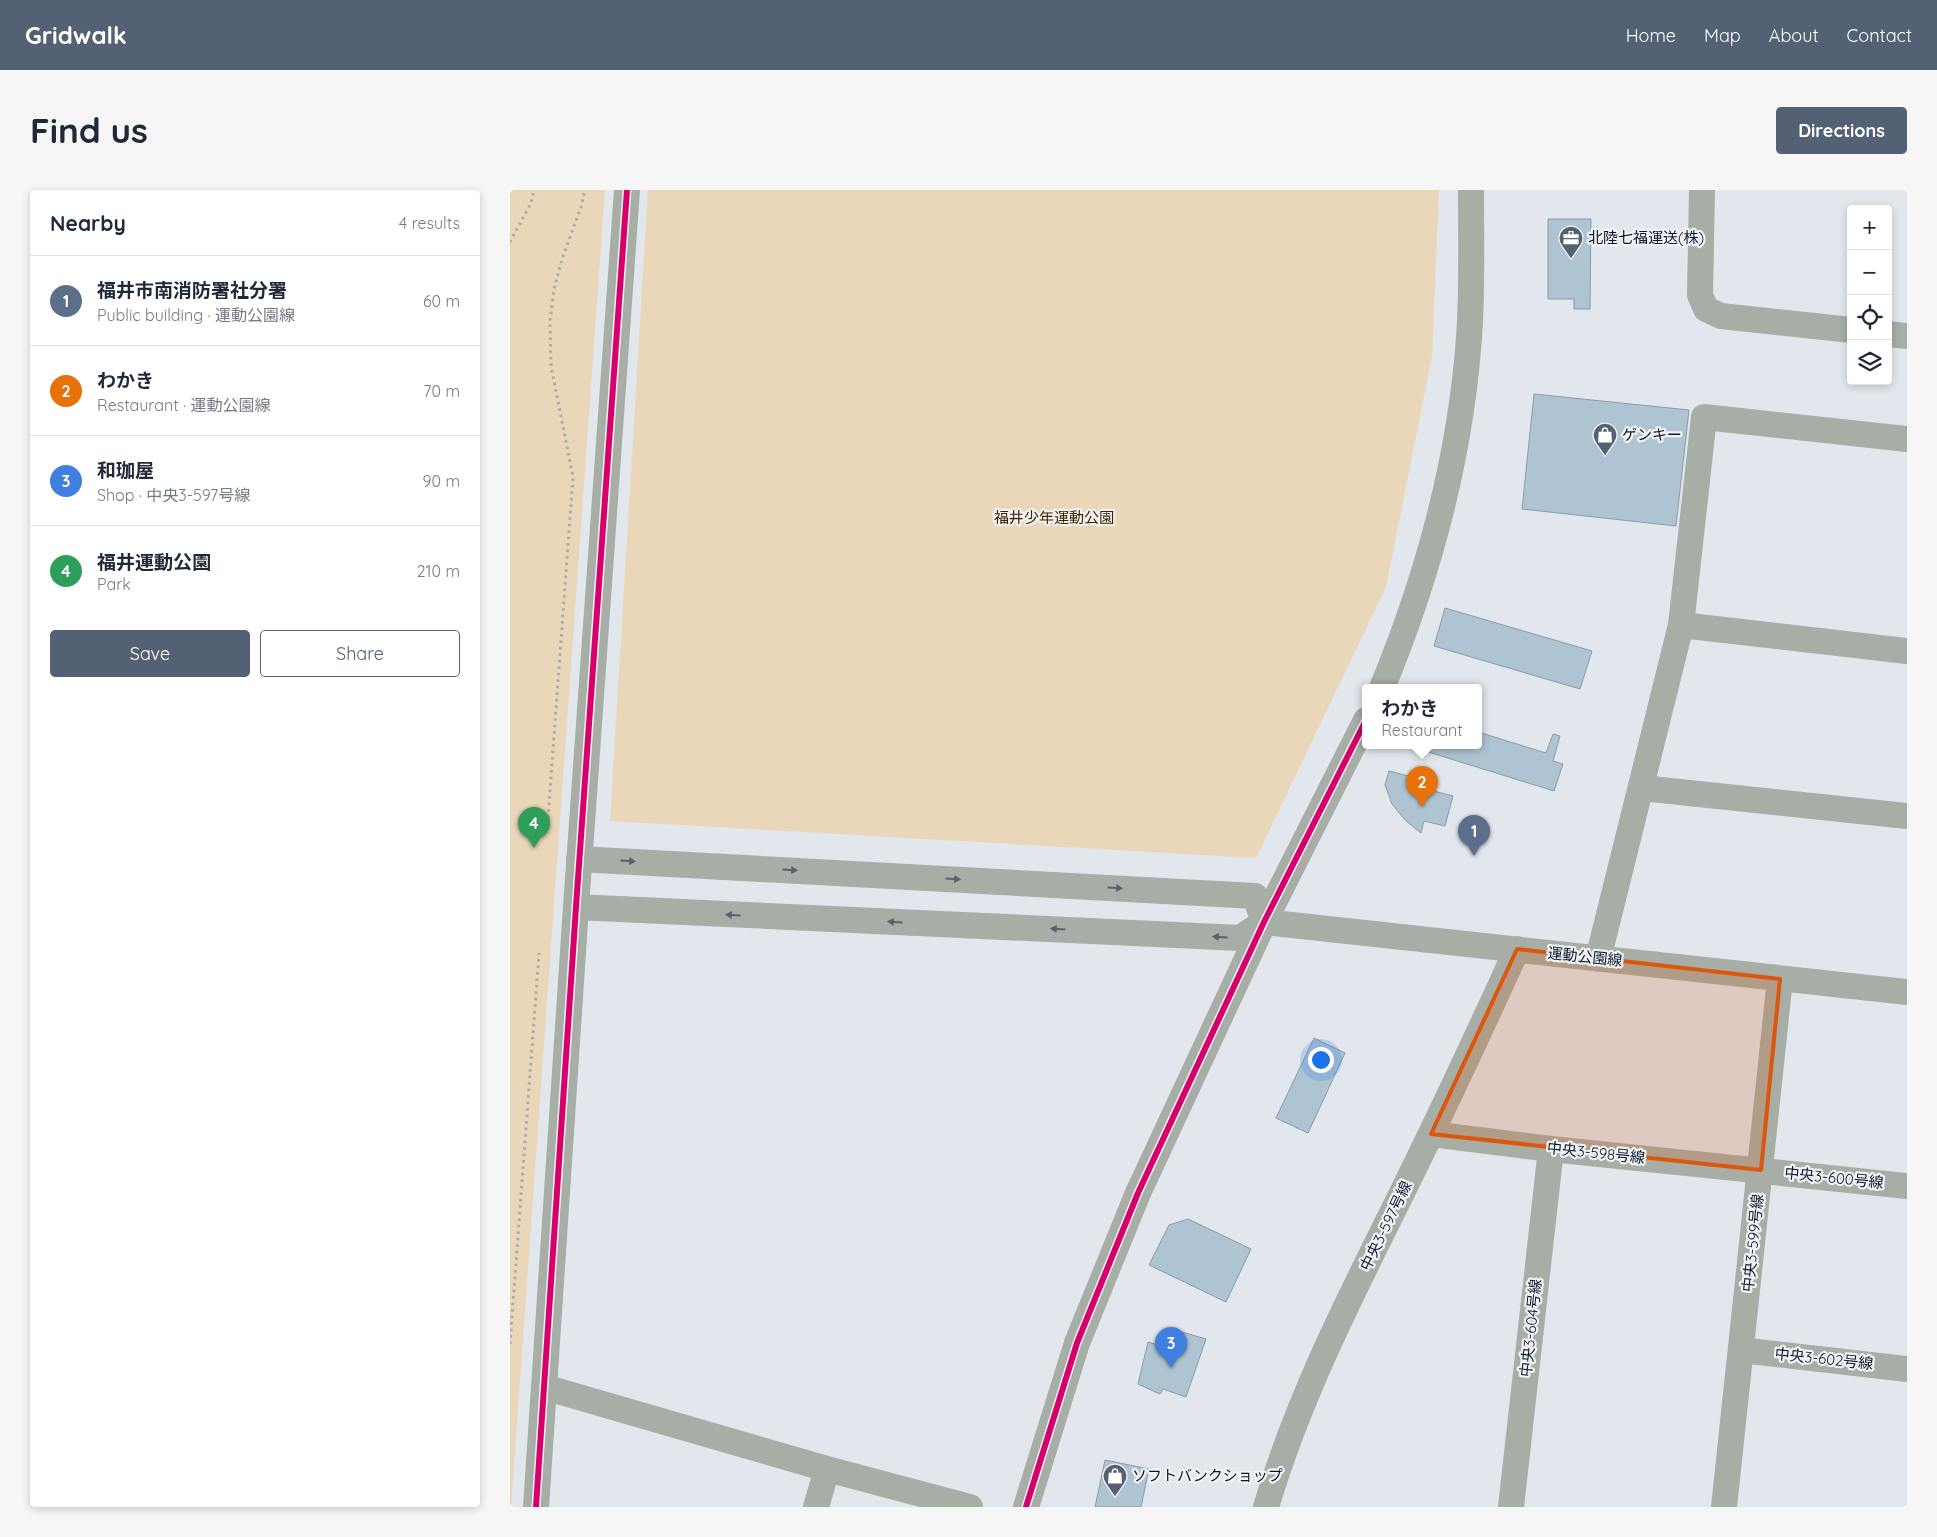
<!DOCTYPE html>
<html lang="en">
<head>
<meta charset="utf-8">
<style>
	body { margin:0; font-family:Quicksand,"Noto Sans JP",sans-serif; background:#f6f6f7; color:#1f2937 }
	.controls { position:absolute; right:15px; top:15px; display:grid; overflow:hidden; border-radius:5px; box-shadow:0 2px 8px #0003 }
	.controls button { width:45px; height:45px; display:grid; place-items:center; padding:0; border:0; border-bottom:1px solid #e0e1e3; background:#fff; color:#1f2937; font:25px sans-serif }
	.you { position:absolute; left:810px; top:869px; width:18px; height:18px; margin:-12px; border:4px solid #fff; border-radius:50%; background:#1a73e8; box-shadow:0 0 0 8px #1a73e833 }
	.badge { display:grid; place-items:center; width:32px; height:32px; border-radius:50%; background:#546073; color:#fff; font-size:16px; font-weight:700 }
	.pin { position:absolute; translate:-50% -41px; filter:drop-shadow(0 1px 2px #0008) }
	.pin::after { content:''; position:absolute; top:26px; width:18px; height:15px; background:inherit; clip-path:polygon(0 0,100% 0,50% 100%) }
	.popup { position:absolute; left:852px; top:494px; width:120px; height:65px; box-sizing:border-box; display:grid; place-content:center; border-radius:5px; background:#fff; filter:drop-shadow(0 1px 4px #0005); font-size:16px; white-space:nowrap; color:#747a83 }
	.popup b { font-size:19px; color:#1f2937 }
	.popup::after { content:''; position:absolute; left:50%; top:100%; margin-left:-10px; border:10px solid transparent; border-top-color:#fff }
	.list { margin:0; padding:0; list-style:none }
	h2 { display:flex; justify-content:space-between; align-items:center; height:65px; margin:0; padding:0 20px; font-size:21px }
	h2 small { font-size:16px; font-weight:400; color:#747a83 }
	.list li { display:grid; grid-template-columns:32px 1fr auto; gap:15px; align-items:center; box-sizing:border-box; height:90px; padding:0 20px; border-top:1px solid #e0e1e3 }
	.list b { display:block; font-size:19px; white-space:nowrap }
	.list p { margin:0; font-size:16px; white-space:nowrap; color:#747a83 }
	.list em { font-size:16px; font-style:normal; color:#747a83 }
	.actions { display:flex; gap:10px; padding:15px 20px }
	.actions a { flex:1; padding:11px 0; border:1px solid #546073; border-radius:5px; text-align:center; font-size:18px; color:#546073 }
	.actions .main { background:#546073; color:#fff }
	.icon { flex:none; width:28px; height:28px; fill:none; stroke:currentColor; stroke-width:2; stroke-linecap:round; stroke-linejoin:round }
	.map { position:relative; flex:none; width:1397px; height:1317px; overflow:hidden; border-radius:5px }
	header { display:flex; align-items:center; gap:30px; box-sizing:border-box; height:70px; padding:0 25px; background:#546073; color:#fff }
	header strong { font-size:24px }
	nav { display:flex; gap:28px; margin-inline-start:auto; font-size:18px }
	.intro { display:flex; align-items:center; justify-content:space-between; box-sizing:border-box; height:120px; padding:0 30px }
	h1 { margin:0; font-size:35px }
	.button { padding:12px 22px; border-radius:5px; background:#546073; color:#fff; font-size:18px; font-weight:700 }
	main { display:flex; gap:30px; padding:0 30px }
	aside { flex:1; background:#fff; border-radius:5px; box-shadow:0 2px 8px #0003 }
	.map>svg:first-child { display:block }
	.green { fill:#ead6b8 }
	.building { fill:#afc4d2; stroke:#879ca8 }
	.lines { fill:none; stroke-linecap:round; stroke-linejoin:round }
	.path { stroke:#a6acab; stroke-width:3; stroke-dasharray:2.5 4; stroke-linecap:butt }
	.minor { stroke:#a6aea6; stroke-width:26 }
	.cycleway-casing { stroke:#f2f2f2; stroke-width:9 }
	.cycleway { stroke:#d6006c; stroke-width:6 }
	.oneway { fill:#56636c }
	.marked { fill:#dd560e; fill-opacity:0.2; stroke:#dd560e; stroke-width:4; stroke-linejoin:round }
	.labels { text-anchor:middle; stroke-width:4.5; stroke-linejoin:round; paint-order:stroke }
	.poi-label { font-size:15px; fill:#071831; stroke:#f2f2f2; text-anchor:start }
	.park-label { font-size:15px; fill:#3b2500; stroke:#f2f2f2 }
	.street-label { font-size:15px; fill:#071831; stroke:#f2f2f2 }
</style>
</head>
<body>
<header>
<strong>Gridwalk</strong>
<nav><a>Home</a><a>Map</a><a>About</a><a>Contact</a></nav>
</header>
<div class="intro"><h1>Find us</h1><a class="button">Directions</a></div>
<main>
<aside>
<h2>Nearby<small>4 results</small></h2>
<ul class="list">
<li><span class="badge" style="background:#5c6f8a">1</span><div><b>福井市南消防署社分署</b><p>Public building · 運動公園線</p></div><em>60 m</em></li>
<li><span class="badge" style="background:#e8710a">2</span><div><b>わかき</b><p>Restaurant · 運動公園線</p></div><em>70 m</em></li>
<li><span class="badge" style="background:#3f7fe0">3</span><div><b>和珈屋</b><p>Shop · 中央3-597号線</p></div><em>90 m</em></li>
<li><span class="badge" style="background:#2e9e5b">4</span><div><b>福井運動公園</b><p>Park</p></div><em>210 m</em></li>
</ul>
<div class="actions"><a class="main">Save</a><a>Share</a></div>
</aside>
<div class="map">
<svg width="1397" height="1317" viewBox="0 0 1397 1317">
	<rect width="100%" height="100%" fill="#e2e7ee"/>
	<path class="green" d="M 0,0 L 95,0 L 1,1317 L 0,1317 Z
		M 138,0 L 929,0 L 922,166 L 876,397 L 746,668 L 100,631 Z"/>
	<path class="building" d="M 1038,29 L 1081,29 L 1080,119 L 1064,119 L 1064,109 L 1038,109 Z
		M 1024,204 L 1179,220 L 1166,336 L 1012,319 Z
		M 935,418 L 1082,461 L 1070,499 L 924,456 Z
		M 968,542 L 1036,563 L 1043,544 L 1050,546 L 1043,571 L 1053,574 L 1044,601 L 899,556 L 968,556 Z
		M 879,581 L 922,592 L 920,600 L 943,606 L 935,636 L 914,631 L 911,643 L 895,630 L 882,614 L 875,595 Z
		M 804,848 L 835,863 L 798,943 L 766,928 Z
		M 678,1029 L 741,1059 L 716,1112 L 639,1075 L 659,1035 Z
		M 672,1142 L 696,1149 L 676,1207 L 653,1199 L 650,1204 L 628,1194 L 638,1152 L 666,1161 Z
		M 595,1270 L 639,1279 L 631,1317 L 585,1317 Z"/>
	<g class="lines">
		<path class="path" d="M 0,52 L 21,13 L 24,0
			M 38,628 L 63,287 L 41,176 L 40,131 L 44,99 L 52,69 L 71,17 L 75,0
			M 0,1154 L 29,763"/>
		<path class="minor" d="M 1192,0 L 1190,105 L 1196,119 L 1211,126 L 1341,140
			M 1378,144 L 1397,146
			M 1171,435 L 1397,461
			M 872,498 C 920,382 953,258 960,132 C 962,88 961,44 961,0
			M 1132,598 L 1397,626
			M 69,669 L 745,706 L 754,732
			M 66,717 L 730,748 L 754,732
			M 754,732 L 1397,802
			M 1088,769 L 1171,435 L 1194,227 L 1397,249
			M 921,944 L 1041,959 L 1397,996
			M 1231,1160 L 1397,1179
			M 34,1197 L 317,1279 L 460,1317
			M 26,1317 L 66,717 L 117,0
			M 306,1317 L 317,1279
			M 516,1317 L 567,1153 L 628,1003 L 754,732 L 856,530
			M 756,1317 C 788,1209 839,1109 889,1009 C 930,926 969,843 1007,759
			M 1001,1317 L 1041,959
			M 1214,1317 L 1270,789"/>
		<defs>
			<path id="cycleway" d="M 26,1317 L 66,717 L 117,0
				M 516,1317 L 567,1153 L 628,1003 L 754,732 L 856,530"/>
		</defs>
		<use href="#cycleway" class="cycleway-casing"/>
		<use href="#cycleway" class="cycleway"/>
	</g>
	<defs><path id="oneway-solid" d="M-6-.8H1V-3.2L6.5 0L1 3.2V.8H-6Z" transform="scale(1.25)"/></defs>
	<g class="oneway">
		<use href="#oneway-solid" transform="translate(118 671) rotate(3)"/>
		<use href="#oneway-solid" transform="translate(280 680) rotate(3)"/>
		<use href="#oneway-solid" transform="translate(443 689) rotate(3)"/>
		<use href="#oneway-solid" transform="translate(605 698) rotate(3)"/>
		<use href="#oneway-solid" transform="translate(223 725) rotate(-177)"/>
		<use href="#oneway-solid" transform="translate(385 732) rotate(-177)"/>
		<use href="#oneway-solid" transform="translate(548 739) rotate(-177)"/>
		<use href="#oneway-solid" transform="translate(710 747) rotate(-177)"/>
	</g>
	<path class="marked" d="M 1007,759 L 1270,789 L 1251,980 L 921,944 Z"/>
	<defs>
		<symbol id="office-pin" viewBox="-11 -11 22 30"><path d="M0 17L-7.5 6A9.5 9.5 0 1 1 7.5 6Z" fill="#546073" stroke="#f2f2f2"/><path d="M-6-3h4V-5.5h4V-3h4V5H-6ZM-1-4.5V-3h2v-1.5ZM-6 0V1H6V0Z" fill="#fff"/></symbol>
		<symbol id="shop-pin" viewBox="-11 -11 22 30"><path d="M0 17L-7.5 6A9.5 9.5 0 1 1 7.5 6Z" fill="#546073" stroke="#f2f2f2"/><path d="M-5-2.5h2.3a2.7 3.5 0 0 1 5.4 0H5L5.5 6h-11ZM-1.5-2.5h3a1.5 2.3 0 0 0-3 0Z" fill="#fff"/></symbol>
	</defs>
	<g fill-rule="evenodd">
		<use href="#office-pin" x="1047" y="34" width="28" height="38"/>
		<use href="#shop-pin" x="1081" y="231" width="28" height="38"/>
		<use href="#shop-pin" x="591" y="1272" width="28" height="38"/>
	</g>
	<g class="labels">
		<g class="poi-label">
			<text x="1078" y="53">北陸七福運送(株)</text>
			<text x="1112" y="250">ゲンキー</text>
			<text x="622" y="1291">ソフトバンクショップ</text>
		</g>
		<g class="park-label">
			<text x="544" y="333">福井少年運動公園</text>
		</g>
		<g class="street-label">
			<text transform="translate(1075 767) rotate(6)" y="5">運動公園線</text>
			<text transform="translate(1086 963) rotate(6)" y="5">中央3-598号線</text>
			<text transform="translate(1324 988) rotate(6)" y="5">中央3-600号線</text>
			<text transform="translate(876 1036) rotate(-64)" y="5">中央3-597号線</text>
			<text transform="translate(1243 1053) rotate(-84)" y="5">中央3-599号線</text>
			<text transform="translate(1021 1138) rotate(-84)" y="5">中央3-604号線</text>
			<text transform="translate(1314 1169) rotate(6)" y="5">中央3-602号線</text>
		</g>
	</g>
</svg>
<div class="controls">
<button>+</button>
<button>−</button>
<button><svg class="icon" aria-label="locate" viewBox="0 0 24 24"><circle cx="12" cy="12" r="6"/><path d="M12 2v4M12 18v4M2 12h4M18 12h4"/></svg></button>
<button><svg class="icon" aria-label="layers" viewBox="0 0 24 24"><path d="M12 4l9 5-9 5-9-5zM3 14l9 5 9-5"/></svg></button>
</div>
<div class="you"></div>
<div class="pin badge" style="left:964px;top:666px;background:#5c6f8a">1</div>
<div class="pin badge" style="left:912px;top:617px;background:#e8710a">2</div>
<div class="popup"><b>わかき</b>Restaurant</div>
<div class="pin badge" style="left:661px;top:1178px;background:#3f7fe0">3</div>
<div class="pin badge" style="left:24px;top:658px;background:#2e9e5b">4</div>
</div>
</main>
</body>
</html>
